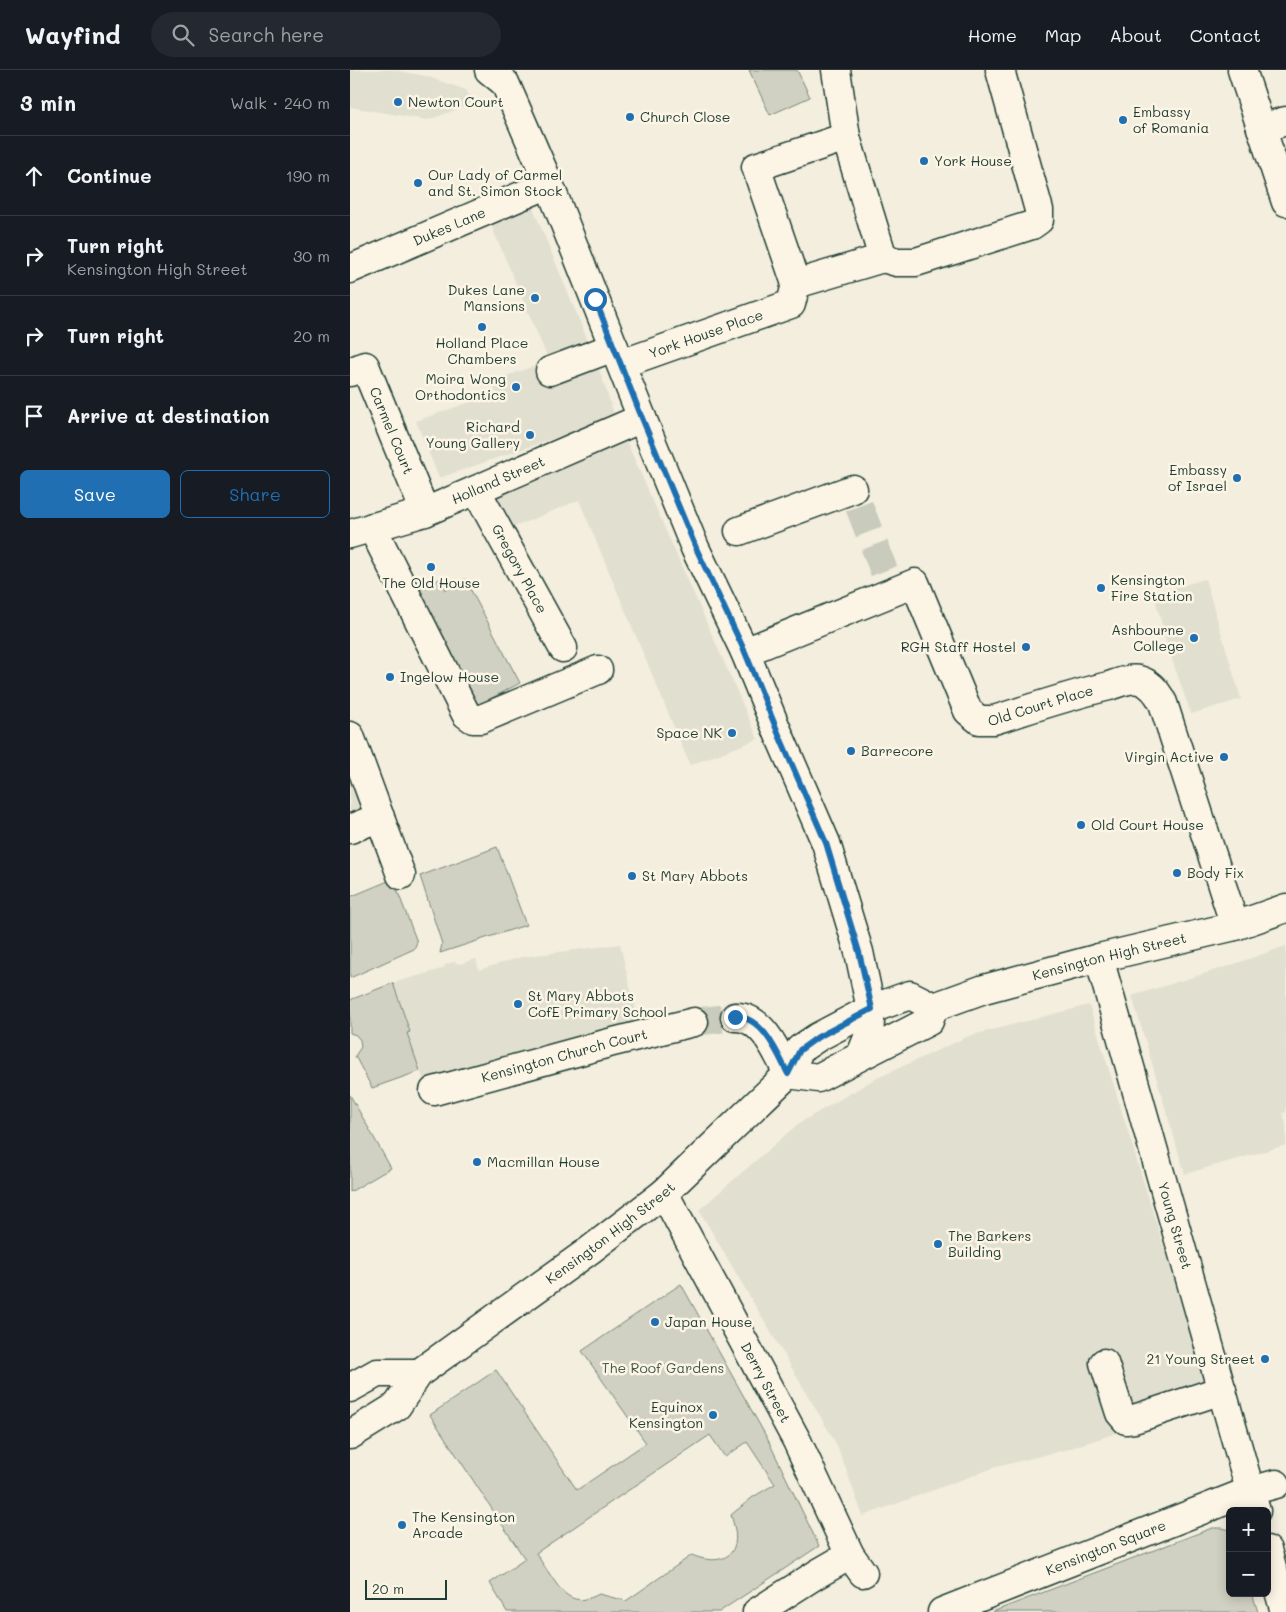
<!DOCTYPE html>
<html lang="en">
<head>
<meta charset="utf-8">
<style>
	body { margin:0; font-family:Mali,sans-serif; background:#242831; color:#f1f3f6 }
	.controls { position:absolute; right:15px; bottom:15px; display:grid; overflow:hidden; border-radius:8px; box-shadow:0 2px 12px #0003 }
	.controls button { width:45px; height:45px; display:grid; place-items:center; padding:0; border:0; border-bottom:1px solid #363941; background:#171b24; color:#f1f3f6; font:25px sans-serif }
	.scale { position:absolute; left:15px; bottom:12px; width:82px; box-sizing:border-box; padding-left:5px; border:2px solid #1f3d34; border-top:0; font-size:14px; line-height:18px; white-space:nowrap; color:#1f3d34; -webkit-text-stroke:4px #fcf5e5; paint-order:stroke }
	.stop { position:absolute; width:15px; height:15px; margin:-11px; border:4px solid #1f6fb2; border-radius:50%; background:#fff }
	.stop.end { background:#1f6fb2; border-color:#fff; box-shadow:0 1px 5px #0008 }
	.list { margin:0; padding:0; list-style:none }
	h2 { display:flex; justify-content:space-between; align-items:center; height:65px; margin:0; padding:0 20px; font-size:21px }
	h2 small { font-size:16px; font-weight:400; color:#9ea1a6 }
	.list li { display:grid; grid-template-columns:32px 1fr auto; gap:15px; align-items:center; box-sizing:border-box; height:80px; padding:0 20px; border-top:1px solid #363941 }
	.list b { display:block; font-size:19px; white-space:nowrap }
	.list p { margin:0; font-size:16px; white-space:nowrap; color:#9ea1a6 }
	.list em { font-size:16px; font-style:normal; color:#9ea1a6 }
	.actions { display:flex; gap:10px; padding:15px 20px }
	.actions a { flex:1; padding:11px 0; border:1px solid #1f6fb2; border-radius:8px; text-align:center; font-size:18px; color:#1f6fb2 }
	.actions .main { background:#1f6fb2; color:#fff }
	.icon { flex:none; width:28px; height:28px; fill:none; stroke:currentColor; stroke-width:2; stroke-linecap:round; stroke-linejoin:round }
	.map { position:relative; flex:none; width:936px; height:1542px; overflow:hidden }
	header { display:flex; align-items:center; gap:30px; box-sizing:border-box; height:70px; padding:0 25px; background:#171b24; border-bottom:1px solid #363941 }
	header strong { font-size:24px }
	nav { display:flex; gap:28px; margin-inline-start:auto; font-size:18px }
	.search { width:350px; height:45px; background:#242831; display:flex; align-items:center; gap:12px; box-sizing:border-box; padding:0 18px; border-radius:28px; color:#9ea1a6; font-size:19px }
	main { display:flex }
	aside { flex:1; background:#171b24 }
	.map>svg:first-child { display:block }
	.built { fill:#e1dfd0 }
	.green { fill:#d0d1c2; stroke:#78877b; fill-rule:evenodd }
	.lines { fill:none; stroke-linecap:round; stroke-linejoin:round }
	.minor-tunnel { stroke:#c9cbbc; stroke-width:28; stroke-dasharray:28 14; stroke-linecap:butt }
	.minor-casing { stroke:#1f3d34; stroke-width:31 }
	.major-casing { stroke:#1f3d34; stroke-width:31 }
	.minor { stroke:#fcf5e5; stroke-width:28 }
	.major { stroke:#fcf5e5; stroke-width:28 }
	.route { stroke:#1f6fb2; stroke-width:6 }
	.poi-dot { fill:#1f6fb2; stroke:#fcf5e5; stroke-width:2 }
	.labels { text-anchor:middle; stroke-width:5; stroke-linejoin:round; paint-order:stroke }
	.poi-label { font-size:14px; fill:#1f3d34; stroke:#fcf5e5; text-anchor:start }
	.street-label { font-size:14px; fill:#1f3d34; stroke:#fcf5e5 }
	.park-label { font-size:14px; fill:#425b50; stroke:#fcf5e5 }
</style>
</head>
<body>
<header>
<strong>Wayfind</strong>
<div class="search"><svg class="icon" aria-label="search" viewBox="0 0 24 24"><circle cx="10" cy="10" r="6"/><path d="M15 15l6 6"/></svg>Search here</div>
<nav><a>Home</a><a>Map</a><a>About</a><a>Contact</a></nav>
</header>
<main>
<aside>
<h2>3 min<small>Walk · 240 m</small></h2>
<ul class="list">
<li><svg class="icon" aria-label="ahead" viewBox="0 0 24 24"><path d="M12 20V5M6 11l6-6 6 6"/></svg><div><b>Continue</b></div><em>190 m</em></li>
<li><svg class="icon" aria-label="right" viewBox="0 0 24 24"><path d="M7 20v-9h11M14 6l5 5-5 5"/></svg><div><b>Turn right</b><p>Kensington High Street</p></div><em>30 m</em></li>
<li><svg class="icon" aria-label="right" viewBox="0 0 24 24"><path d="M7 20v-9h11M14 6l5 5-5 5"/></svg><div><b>Turn right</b></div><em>20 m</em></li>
<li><svg class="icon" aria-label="arrive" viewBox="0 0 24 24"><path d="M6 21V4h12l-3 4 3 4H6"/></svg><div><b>Arrive at destination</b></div></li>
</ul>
<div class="actions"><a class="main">Save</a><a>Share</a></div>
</aside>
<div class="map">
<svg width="936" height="1542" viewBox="0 0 936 1542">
	<rect width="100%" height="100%" fill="#f3eede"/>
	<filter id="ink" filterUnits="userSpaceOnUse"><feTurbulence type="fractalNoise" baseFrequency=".02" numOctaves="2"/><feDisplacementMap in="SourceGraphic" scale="10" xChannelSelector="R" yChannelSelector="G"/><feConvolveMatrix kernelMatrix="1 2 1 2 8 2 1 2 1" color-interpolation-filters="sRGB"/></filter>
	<g filter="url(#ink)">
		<path class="built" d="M 0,0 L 43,0 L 75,6 L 116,20 L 124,33 L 78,50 L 0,37 Z
			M 180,131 L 247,293 L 265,347 L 89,408 L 66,351 L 146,323 L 142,311 L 199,291 L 138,148 Z
			M 275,368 L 408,669 L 340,695 L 229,430 L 152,462 L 135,427 Z
			M 855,509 L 891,629 L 841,644 L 818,578 L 804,524 Z
			M 0,680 L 21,740 L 0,747 Z
			M 270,874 L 280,918 L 289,950 L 74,1011 L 56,963 L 60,962 L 43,913 L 92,899 L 97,894 L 104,892 L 110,894 L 126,889 L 129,900 L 172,887 Z
			M 936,876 L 936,1042 L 933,1043 L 936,1056 L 936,1075 L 835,1104 L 782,926 L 879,896 Z
			M 739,935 L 861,1331 L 718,1379 L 646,1397 L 513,1446 L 487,1375 L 349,1140 L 448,1054 L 523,1010 L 619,966 Z"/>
		<path class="green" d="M 399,0 L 447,0 L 460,27 L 420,45 Z
			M 90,509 L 96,520 L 115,509 L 170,613 L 127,636 L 66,522 Z
			M 147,777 L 176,855 L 90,883 L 92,874 L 70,806 Z
			M 43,809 L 67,872 L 64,879 L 0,908 L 0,827 Z
			M 43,913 L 60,962 L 57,963 L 70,1001 L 22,1018 L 5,986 L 11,977 L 10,970 L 6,965 L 0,963 L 0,930 Z
			M 0,1025 L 41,1098 L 0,1122 Z
			M 331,1214 L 417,1368 L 469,1476 L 369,1542 L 157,1542 L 140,1513 L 175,1489 L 80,1345 L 146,1300 L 227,1420 L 296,1373 L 232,1281 ZM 360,1365 L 375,1387 L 397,1372 L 425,1414 L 403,1427 L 381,1445 C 384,1455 388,1467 384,1477 C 378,1494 355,1491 342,1485 L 276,1531 L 249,1524 C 225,1537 214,1526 201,1506 C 196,1499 191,1491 186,1483 Z
			M 862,1458 L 872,1458 L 880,1460 L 880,1523 L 902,1523 L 908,1542 L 642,1542 Z"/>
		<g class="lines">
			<path class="minor-tunnel" d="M 509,436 L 534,501
				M 344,952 L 385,947"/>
			<defs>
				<g id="minor">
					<path d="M 892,0 L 936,132"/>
					<path d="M 911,58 L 936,51"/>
					<path d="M 533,188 L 547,192 L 566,192 L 682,155 L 689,150 L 689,140 L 650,0"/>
					<path id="s1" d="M 0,199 L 199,114"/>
					<path d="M 446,214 L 533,188 L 496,67 L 486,0"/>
					<path id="s2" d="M 271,294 L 441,234 L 446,214 L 406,97 L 496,67"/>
					<path d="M 200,301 L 264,277"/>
					<path id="s3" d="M 0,302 L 15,296 L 75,442"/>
					<path id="s4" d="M 126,420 L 213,578"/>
					<path d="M 22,457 L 116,644 L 123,649 L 131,649 L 248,600"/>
					<path d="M 389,461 L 503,419"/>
					<path id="s5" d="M 0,464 L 75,442 L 292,348"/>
					<path id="s6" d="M 395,582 L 565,513 L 618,641 L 629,650 L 644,650 C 682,638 720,625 759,616 C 768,613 779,608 789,610 C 801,613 808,623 813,633 L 885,856"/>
					<path d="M 0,666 L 51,805"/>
					<path d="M 0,759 L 30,747"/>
					<path id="s7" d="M 749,888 L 906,1441"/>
					<path d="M 385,947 C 412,945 428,984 438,1004"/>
					<path id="s8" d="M 84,1021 L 259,973 L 344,952"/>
					<path id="s9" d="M 314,1123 L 447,1371 L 500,1485 L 513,1503"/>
					<path d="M 754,1293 L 770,1343 L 776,1350 L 784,1349 L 872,1320"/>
					<path d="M 917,1480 L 935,1542"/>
					<path d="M 407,1542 L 467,1504 L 500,1485"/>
					<path id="s10" d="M 592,1542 L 900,1421 L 926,1414"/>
				</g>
				<g id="major">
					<path d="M 139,0 L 155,13 L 199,114 L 292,348 L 345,478 L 395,582 L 429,665 L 476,773 L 509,882 L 521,939 L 519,965 L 511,985"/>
					<path d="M 438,1004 L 468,1008 L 579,951 L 584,937"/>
					<path d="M 0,1318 L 27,1303 L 69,1303"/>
					<path id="s11" d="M 0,1365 L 47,1336 L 69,1303 L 240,1180 L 314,1123 L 438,1004 L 450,979 L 468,967 L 521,939 L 560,925 L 584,937 L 634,919 L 749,888 L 885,856 L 936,838"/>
				</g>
			</defs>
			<use href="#minor" class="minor-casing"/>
			<use href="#major" class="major-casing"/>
			<use href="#minor" class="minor"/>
			<use href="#major" class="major"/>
		</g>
	</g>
	<g class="lines" filter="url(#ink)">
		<path class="route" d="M 245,229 L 292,348 L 346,478 L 395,582 L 429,665 L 476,773 L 509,882 L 522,939 L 468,967 L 450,980 L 438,1004 C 428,984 412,945 385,947"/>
	</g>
	<g class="poi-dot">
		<circle cx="48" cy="32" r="5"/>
		<circle cx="280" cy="47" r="5"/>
		<circle cx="773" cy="50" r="5"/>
		<circle cx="574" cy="91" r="5"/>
		<circle cx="68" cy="113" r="5"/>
		<circle cx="185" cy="228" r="5"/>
		<circle cx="132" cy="257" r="5"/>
		<circle cx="166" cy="317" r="5"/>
		<circle cx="180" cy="365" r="5"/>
		<circle cx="887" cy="408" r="5"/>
		<circle cx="81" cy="497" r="5"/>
		<circle cx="751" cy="518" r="5"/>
		<circle cx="844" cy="568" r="5"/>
		<circle cx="676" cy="577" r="5"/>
		<circle cx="40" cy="607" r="5"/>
		<circle cx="382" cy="663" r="5"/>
		<circle cx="501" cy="681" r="5"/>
		<circle cx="874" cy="687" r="5"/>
		<circle cx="731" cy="755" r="5"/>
		<circle cx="827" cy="803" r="5"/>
		<circle cx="282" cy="806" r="5"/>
		<circle cx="168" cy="934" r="5"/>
		<circle cx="127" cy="1092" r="5"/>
		<circle cx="588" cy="1174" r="5"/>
		<circle cx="305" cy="1252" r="5"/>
		<circle cx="915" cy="1289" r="5"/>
		<circle cx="363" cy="1345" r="5"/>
		<circle cx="52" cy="1455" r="5"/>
	</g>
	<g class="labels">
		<g class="poi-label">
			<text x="58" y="37">Newton Court</text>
			<text x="783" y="47">Embassy<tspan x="783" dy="16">of Romania</tspan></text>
			<text x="290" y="52">Church Close</text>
			<text x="584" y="96">York House</text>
			<text x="78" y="110">Our Lady of Carmel<tspan x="78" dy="16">and St. Simon Stock</tspan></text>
			<text x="175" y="225" text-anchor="end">Dukes Lane<tspan x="175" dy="16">Mansions</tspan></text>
			<text x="132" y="278" text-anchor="middle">Holland Place<tspan x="132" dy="16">Chambers</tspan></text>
			<text x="156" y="314" text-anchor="end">Moira Wong<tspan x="156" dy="16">Orthodontics</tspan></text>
			<text x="170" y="362" text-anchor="end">Richard<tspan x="170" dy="16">Young Gallery</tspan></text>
			<text x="877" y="405" text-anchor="end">Embassy<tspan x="877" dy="16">of Israel</tspan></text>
			<text x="761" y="515">Kensington<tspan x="761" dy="16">Fire Station</tspan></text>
			<text x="81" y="518" text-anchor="middle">The Old House</text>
			<text x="834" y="565" text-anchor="end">Ashbourne<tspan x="834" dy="16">College</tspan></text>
			<text x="666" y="582" text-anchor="end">RGH Staff Hostel</text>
			<text x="50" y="612">Ingelow House</text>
			<text x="372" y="668" text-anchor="end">Space NK</text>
			<text x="511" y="686">Barrecore</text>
			<text x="864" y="692" text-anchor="end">Virgin Active</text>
			<text x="741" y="760">Old Court House</text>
			<text x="837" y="808">Body Fix</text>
			<text x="292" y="811">St Mary Abbots</text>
			<text x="178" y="931">St Mary Abbots<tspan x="178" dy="16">CofE Primary School</tspan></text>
			<text x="137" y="1097">Macmillan House</text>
			<text x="598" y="1171">The Barkers<tspan x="598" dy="16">Building</tspan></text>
			<text x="315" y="1257">Japan House</text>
			<text x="905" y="1294" text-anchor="end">21 Young Street</text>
			<text x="353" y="1342" text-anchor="end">Equinox<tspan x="353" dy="16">Kensington</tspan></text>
			<text x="62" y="1452">The Kensington<tspan x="62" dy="16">Arcade</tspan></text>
		</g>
		<g class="street-label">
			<text dy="5" stroke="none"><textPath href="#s1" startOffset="108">Dukes Lane</textPath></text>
			<text dy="5" stroke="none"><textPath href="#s2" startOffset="90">York House Place</textPath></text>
			<text dy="5" stroke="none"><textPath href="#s3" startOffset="86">Carmel Court</textPath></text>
			<text dy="5" stroke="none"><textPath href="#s5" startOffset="158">Holland Street</textPath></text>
			<text dy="5" stroke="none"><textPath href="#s4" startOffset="90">Gregory Place</textPath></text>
			<text dy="5" stroke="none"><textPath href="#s6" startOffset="400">Old Court Place</textPath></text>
			<text dy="5" stroke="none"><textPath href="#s11" startOffset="931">Kensington High Street</textPath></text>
			<text dy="5" stroke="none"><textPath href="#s8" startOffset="135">Kensington Church Court</textPath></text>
			<text dy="5" stroke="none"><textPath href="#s7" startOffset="278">Young Street</textPath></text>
			<text dy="5" stroke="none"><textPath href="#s11" startOffset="332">Kensington High Street</textPath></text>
			<text dy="5" stroke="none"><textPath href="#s9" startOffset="215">Derry Street</textPath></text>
			<text dy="5" stroke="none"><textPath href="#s10" startOffset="176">Kensington Square</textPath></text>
		</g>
		<g class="park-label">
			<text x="313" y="1303">The Roof Gardens</text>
		</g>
	</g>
</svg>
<div class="controls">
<button>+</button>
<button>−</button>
</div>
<div class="scale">20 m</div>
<div class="stop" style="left:245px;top:229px"></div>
<div class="stop end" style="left:385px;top:947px"></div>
</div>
</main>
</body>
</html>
